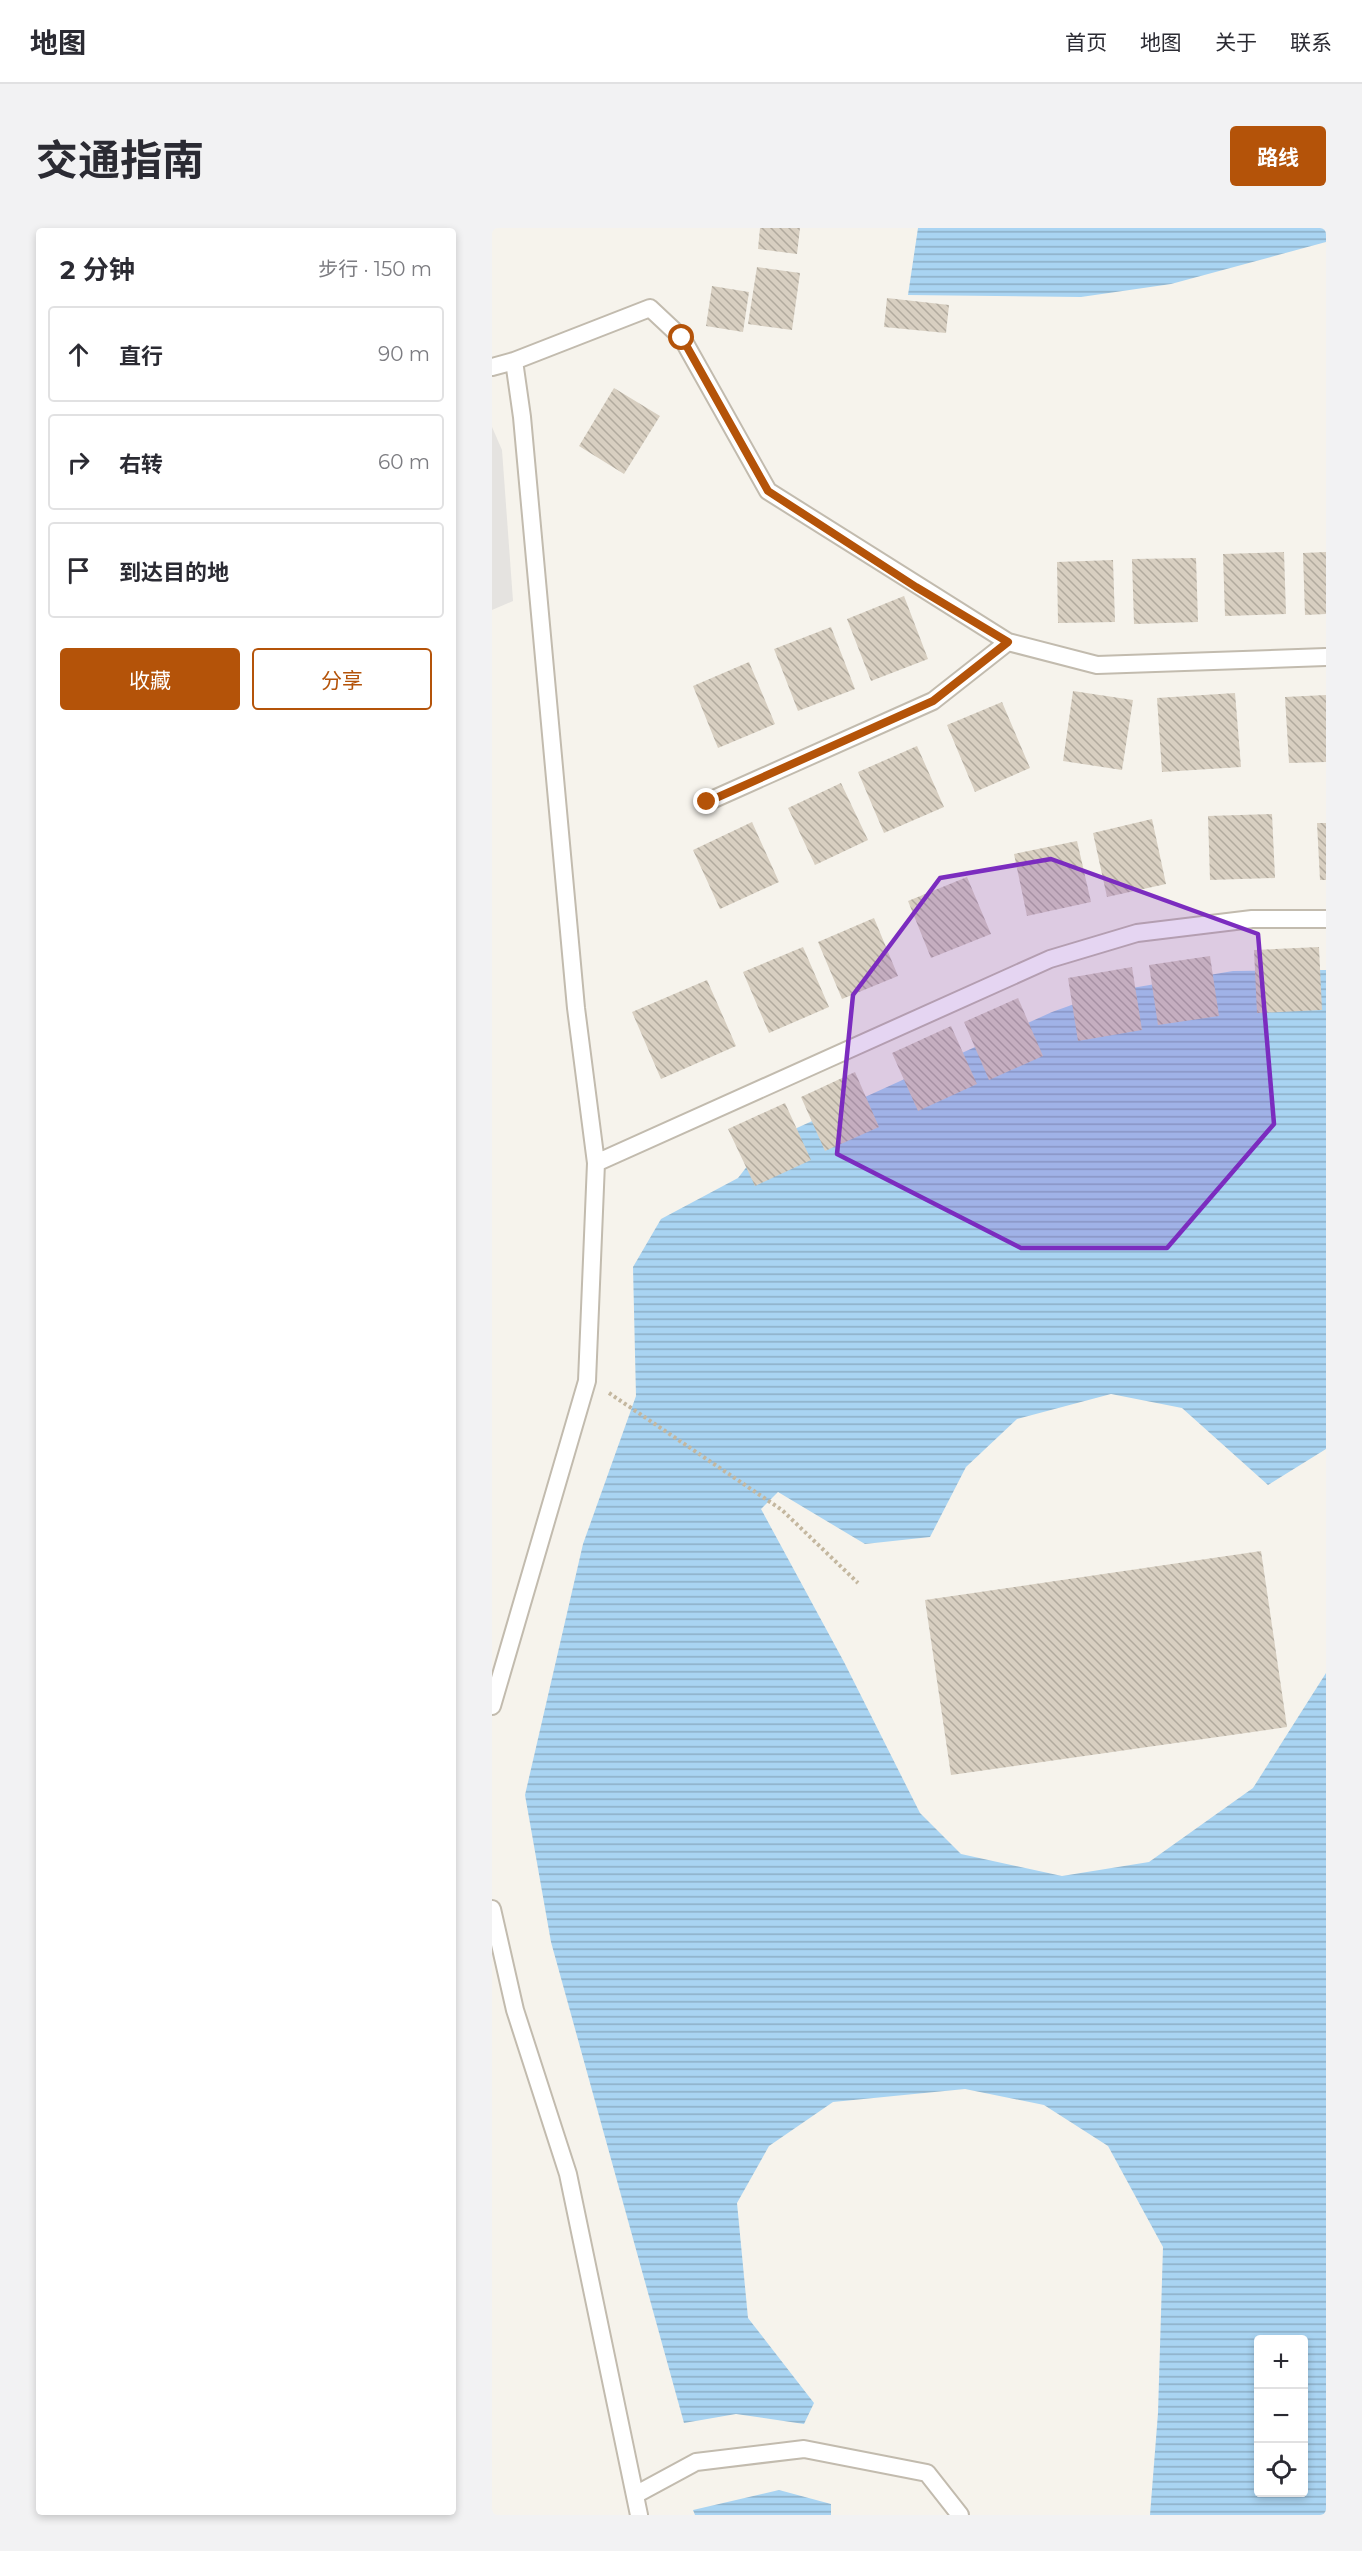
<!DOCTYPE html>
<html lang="zh">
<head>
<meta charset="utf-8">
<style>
	body { margin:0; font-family:Montserrat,"Noto Sans SC",sans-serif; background:#f2f2f3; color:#2b2b33 }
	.controls { position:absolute; right:18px; bottom:18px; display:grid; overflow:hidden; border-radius:6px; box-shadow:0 3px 9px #0003 }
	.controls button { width:54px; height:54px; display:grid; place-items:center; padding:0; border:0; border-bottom:2px solid #e1e1e2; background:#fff; color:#2b2b33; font:30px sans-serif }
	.stop { position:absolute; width:18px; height:18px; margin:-14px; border:4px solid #b45309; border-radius:50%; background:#fff }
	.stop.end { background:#b45309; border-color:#fff; box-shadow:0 2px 6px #0008 }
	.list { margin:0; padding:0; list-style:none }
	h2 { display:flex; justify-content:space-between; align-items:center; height:78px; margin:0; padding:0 24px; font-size:26px }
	h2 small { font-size:20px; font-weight:400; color:#7c7c81 }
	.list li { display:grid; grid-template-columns:39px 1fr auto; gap:18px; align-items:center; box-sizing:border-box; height:96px; margin:0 12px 12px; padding:0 12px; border:2px solid #e1e1e2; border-radius:6px }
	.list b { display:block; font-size:22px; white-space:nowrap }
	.list em { font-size:20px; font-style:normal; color:#7c7c81 }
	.actions { display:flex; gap:12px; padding:18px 24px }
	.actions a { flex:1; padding:14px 0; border:2px solid #b45309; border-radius:6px; text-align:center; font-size:21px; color:#b45309 }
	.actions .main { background:#b45309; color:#fff }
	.icon { flex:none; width:33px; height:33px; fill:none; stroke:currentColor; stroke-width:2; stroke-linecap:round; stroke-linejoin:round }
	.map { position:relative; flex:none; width:834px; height:2287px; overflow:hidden; border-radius:6px }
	header { display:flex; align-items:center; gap:36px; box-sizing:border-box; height:84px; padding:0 30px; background:#fff; border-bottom:2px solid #e1e1e2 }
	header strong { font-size:28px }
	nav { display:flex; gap:33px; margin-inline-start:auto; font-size:21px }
	.intro { display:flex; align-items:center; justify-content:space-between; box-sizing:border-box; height:144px; padding:0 36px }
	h1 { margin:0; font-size:42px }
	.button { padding:15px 27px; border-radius:6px; background:#b45309; color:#fff; font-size:21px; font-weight:700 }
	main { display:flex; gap:36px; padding:0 36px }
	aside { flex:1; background:#fff; border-radius:6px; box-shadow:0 3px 9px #0003 }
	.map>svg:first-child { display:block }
	.parking { fill:#e5e3e0 }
	.water { fill:url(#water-rules); fill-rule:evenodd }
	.building { fill:url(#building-back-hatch) }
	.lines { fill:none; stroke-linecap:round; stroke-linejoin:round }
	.service-casing { stroke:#c2bbae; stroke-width:20 }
	.path { stroke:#c4b79f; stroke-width:4; stroke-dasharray:3 3; stroke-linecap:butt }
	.service { stroke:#fff; stroke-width:16 }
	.route { stroke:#b45309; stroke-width:8 }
	.marked { fill:#7b2cbf; fill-opacity:0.2; stroke:#7b2cbf; stroke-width:4.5; stroke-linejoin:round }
</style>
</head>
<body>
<header>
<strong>地图</strong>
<nav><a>首页</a><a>地图</a><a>关于</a><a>联系</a></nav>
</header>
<div class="intro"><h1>交通指南</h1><a class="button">路线</a></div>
<main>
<aside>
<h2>2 分钟<small>步行 · 150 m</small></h2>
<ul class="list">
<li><svg class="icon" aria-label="ahead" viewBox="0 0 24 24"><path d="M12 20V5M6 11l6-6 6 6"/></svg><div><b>直行</b></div><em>90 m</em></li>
<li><svg class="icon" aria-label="right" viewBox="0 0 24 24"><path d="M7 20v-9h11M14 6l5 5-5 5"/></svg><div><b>右转</b></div><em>60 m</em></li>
<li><svg class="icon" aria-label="arrive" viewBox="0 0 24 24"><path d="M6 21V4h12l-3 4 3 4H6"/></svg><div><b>到达目的地</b></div></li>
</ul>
<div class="actions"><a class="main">收藏</a><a>分享</a></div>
</aside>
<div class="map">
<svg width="834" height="2287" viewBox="0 0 834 2287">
	<defs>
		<pattern id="water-rules" width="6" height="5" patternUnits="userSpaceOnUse" patternTransform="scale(1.5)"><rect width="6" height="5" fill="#a9d4f2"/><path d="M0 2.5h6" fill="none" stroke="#8caec5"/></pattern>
		<pattern id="building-back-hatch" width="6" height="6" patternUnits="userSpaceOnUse" patternTransform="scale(1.5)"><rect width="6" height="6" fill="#d8cfc1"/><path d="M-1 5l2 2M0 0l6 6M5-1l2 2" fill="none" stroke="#b1aa9e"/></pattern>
	</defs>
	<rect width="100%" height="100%" fill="#f6f3ec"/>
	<path class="parking" d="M 0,199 L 10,222 L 21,373 L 0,382 Z"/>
	<path class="water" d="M 426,0 L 834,0 L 834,14 L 679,56 L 589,69 L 416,67 Z
		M 834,742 L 834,1221 L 776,1257 L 690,1180 L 619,1166 L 525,1191 L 474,1239 L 438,1309 L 373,1316 L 286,1264 L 269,1281 L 352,1434 L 428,1585 L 469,1626 L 570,1648 L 657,1634 L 761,1560 L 834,1445 L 834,2287 L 658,2287 L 666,2185 L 671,2019 L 616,1918 L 552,1877 L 473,1861 L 341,1874 L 277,1918 L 245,1975 L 256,2090 L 322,2175 L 312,2196 L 244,2186 L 192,2195 L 59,1714 L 33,1567 L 91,1316 L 144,1168 L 141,1039 L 169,991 L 246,950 L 274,914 L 560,784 L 616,764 L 741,743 ZM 766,2112 L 812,2112 L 812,2264 L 766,2264 Z
		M 287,2262 L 339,2276 L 339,2287 L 203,2287 L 201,2282 Z"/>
	<path class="building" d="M 268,0 L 308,0 L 305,26 L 266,21 Z
		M 265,39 L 308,45 L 300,102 L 256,96 Z
		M 220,58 L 257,64 L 251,104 L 214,98 Z
		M 395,70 L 457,77 L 454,105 L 392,99 Z
		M 122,160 L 168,188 L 132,246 L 87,218 Z
		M 792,324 L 794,386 L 733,388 L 731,326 Z
		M 834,324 L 834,386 L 813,387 L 811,325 Z
		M 704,330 L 706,394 L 642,396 L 640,331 Z
		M 621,332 L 623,394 L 566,395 L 565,334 Z
		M 412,368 L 436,431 L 379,453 L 355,391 Z
		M 339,399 L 363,461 L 306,483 L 282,421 Z
		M 257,434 L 283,496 L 226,520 L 201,458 Z
		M 581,463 L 641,472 L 630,542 L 571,533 Z
		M 743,465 L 749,539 L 670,544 L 665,470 Z
		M 834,467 L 834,534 L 797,535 L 793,469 Z
		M 510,474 L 538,540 L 483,564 L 455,497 Z
		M 425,518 L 452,579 L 392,605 L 366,544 Z
		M 349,555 L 376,612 L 323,637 L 296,580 Z
		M 780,586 L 783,650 L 718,652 L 716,588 Z
		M 660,591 L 674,656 L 615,669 L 601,605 Z
		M 260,594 L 287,654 L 228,681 L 201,622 Z
		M 825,595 L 834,595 L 834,652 L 828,652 Z
		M 585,613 L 599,674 L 535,688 L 522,626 Z
		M 475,649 L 499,706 L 439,730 L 416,673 Z
		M 382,690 L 406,748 L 350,771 L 326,714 Z
		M 311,719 L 337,779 L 277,805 L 251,744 Z
		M 827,719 L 830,782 L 765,785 L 762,722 Z
		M 718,728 L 727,788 L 666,797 L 657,737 Z
		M 640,739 L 650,802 L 586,813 L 576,750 Z
		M 215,752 L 244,818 L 169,851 L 140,784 Z
		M 526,770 L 551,828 L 497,852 L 472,794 Z
		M 459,798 L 485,856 L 426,883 L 400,825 Z
		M 363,844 L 387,899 L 333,923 L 309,869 Z
		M 293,875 L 319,932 L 263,958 L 236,901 Z
		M 769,1323 L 795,1499 L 459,1547 L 433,1372 Z"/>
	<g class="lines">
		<defs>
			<path id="service" d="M 0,139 L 22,133 L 158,80 L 190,110 L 276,263 L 516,414 L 605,437 L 834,429
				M 215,574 L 441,473 L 516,414
				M 104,935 L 558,731 L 645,705 L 760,691 L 834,691
				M 0,1478 L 95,1153 L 104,935 L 84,780 L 30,189 L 22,133
				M 0,1681 L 23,1782 L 76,1946 L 147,2287
				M 143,2267 L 204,2234 L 312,2221 L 435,2245 L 468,2287"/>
		</defs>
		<use href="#service" class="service-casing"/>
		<path class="path" d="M 117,1165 L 290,1282 L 366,1355"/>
		<use href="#service" class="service"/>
	</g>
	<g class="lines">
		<path class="route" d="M 190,110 L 276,263 L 424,359 L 516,414 L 441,473 L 215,574"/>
	</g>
	<path class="marked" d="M 559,631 L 766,706 L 782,896 L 675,1020 L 529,1020 L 345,926 L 361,767 L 448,650 Z"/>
</svg>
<div class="controls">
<button>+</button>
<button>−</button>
<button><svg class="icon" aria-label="locate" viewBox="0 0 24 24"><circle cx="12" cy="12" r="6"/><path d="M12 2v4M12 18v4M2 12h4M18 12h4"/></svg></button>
</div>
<div class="stop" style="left:190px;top:110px"></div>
<div class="stop end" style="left:215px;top:574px"></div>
</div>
</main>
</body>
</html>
